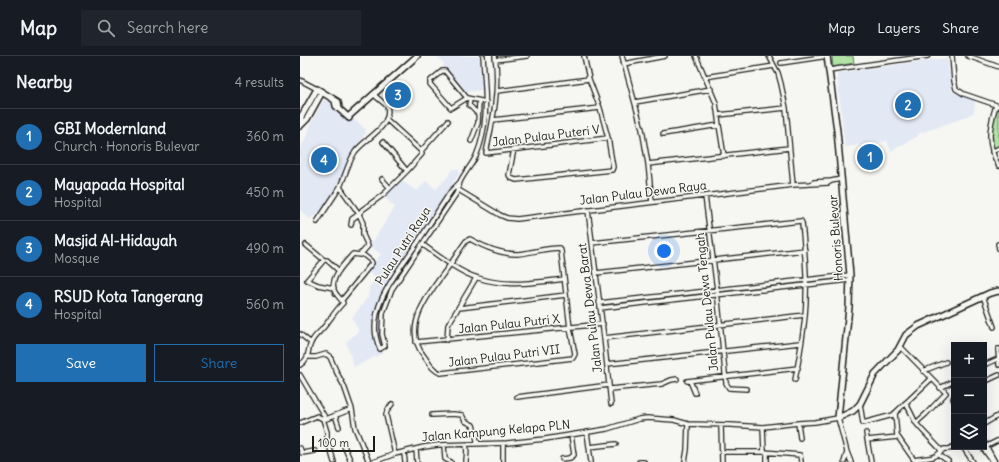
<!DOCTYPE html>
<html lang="en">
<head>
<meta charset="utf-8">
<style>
	body { margin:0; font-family:Delius,sans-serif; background:#20242c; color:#f1f3f6 }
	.controls { position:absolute; right:12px; bottom:12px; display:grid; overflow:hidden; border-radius:0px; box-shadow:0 4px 16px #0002 }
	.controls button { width:36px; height:36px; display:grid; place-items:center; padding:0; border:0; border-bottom:1px solid #363941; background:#171b24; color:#f1f3f6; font:20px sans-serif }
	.scale { position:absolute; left:12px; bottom:10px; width:63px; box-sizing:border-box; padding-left:4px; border:2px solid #1c1c1c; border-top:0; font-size:11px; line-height:14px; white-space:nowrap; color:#1c1c1c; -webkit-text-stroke:3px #f6f6f2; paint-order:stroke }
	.you { position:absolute; left:364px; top:195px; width:14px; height:14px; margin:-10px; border:3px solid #fff; border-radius:50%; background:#1a73e8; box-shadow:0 0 0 6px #1a73e833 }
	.badge { display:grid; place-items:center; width:26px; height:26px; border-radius:50%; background:#1f6fb2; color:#fff; font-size:13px; font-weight:700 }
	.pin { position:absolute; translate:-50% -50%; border:2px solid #fff; box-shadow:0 1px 4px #0006 }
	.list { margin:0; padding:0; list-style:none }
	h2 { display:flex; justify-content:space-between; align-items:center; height:52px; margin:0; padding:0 16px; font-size:17px }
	h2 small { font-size:13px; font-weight:400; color:#9ea1a6 }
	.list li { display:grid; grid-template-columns:26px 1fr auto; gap:12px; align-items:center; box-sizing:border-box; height:56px; padding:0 16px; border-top:1px solid #363941 }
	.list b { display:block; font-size:15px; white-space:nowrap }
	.list p { margin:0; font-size:13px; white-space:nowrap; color:#9ea1a6 }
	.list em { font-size:13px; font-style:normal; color:#9ea1a6 }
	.actions { display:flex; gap:8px; padding:12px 16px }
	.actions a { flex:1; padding:9px 0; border:1px solid #1f6fb2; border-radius:0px; text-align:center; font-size:14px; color:#1f6fb2 }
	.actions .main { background:#1f6fb2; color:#fff }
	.icon { flex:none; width:22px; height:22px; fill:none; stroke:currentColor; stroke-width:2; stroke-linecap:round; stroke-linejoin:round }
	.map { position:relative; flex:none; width:699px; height:406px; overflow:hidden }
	header { display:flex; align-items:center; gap:24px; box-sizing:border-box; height:56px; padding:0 20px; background:#171b24; border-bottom:1px solid #363941 }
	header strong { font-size:19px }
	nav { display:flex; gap:22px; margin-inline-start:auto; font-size:14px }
	.search { width:280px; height:36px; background:#20242c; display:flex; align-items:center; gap:10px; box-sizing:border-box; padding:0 14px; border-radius:0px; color:#9ea1a6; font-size:15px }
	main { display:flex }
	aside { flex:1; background:#171b24 }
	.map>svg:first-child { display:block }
	.built { fill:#e2e8f4 }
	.green { fill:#b0e3a4; stroke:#668060 }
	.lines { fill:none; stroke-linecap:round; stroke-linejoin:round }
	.street-casing { stroke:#1c1c1c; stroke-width:6 }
	.secondary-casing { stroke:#1c1c1c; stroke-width:8 }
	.street { stroke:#f6f6f2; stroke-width:3.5 }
	.secondary { stroke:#f6f6f2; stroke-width:5 }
	.labels { text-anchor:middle; stroke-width:3; stroke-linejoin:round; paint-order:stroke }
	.street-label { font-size:12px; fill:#1c1c1c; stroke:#f6f6f2 }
</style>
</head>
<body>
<header>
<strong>Map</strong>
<div class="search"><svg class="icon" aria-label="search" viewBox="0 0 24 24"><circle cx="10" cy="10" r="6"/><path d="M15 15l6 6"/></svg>Search here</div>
<nav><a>Map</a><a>Layers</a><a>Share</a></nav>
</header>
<main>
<aside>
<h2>Nearby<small>4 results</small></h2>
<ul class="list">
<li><span class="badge">1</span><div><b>GBI Modernland</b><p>Church · Honoris Bulevar</p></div><em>360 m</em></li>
<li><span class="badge">2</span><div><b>Mayapada Hospital</b><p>Hospital</p></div><em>450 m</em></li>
<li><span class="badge">3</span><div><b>Masjid Al-Hidayah</b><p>Mosque</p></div><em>490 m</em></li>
<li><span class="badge">4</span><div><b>RSUD Kota Tangerang</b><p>Hospital</p></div><em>560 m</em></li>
</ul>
<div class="actions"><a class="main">Save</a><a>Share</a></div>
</aside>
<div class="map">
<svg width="699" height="406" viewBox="0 0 699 406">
	<rect width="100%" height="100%" fill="#f6f6f2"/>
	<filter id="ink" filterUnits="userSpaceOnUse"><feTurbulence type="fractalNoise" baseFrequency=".025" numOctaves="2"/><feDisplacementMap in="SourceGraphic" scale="8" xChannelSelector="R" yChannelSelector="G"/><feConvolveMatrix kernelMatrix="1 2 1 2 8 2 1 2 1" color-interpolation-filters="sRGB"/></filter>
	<g filter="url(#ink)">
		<path class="built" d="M 137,0 L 179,0 L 182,34 L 163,36 L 143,11 L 144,7 Z
			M 647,2 L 652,36 L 675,43 L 674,56 L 663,62 L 618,78 L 618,80 L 591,95 L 587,85 L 545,91 L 537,17 Z
			M 26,44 L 61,69 L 65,73 L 65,78 L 50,100 L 34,140 L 23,154 L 10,163 L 0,154 L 0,93 L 5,84 L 13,63 L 23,45 Z
			M 153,113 L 158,113 L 159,118 L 88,227 L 77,258 L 80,259 L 79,280 L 83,297 L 54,311 L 46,286 L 59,275 L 52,262 L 68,241 L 70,230 L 77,223 L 68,215 L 81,198 L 70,190 L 95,151 L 84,141 L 99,123 L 117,135 L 126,125 L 136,133 L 148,121 L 150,116 Z"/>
		<path class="green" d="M 532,0 L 553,0 L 554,7 L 533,11 Z
			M 697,53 L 699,53 L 699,90 L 693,94 L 692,73 Z"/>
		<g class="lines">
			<defs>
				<path id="street" d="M 195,0 C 200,33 193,64 186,97 L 308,82
					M 322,0 L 342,73 L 348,108 L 352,146
					M 396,0 L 416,47 L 419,69
					M 469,0 L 478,17 L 481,28 L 486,52 L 493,129
					M 652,0 L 654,25 L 656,33 L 664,38 L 699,50
					M 668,0 L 699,11
					M 195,4 L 227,0
					M 481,7 L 528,0
					M 323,8 L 365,0
					M 529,14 L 628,0
					M 405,21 L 474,10
					M 0,24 L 17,33
					M 197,35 L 289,23
					M 167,42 L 151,52 L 130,28 L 130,25 L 142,15 L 145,15 L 167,42 L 186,46
					M 170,43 L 169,49 L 178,58
					M 335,46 L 411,33
					M 696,49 C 689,72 686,88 699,110
					M 418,59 L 486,52
					M 193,64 L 300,52
					M 363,78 L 419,69 L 424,100
					M 171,85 L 178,67 L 179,45
					M 83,86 L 107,115
					M 214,93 L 209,119 L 211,122 L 216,124 L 312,114 L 313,111 L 308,82 L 300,52 L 289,23 L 284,0
					M 121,95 L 148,65
					M 692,96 L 699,92
					M 348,108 L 489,92
					M 82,123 L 90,132
					M 160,126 L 151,135 C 140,152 129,169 118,186 C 98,215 62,256 80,293 L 85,290 L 82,278 L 83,257 L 92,233 L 156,138 C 158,134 159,130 160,126 C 164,117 172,109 176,100 C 190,68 185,34 183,0
					M 512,127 L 514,126 L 531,125
					M 40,131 C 45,120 48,107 55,96 C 65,82 93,71 87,50 L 73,38
					M 157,133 L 200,159 L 207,162 L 217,163 L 493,129 L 528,127 L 531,125 L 541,123
					M 405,140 L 417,234 L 426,327 L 429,332 L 447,333
					M 288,154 L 304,282 L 311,348
					M 17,166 L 40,131 L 59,158 L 52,163 L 51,169
					M 170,183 C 184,191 200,198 217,198 C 231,197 245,192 260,192 L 261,195 L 270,272 L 275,298 L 273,302 L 141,317 C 133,315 129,307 124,300 C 100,270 131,235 149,210 C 155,202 160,193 166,185 Z
					M 292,187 L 501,165 L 502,167 C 505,197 508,229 505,260 C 503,281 499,303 495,324
					M 122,188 C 137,199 160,217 178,222 C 206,231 235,227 264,223
					M 698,188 L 699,193
					M 6,189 L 24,204 L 27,204 L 39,215
					M 24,204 L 7,224 L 18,229 L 34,232
					M 296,217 L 505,194
					M 683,240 L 694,271
					M 42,244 L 72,207 L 71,205 L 61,197
					M 299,247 L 550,219
					M 159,252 L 266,239
					M 300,252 L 550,224
					M 0,278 L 11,287
					M 304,282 L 505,259
					M 147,284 L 148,269 L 176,222
					M 116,286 L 303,268
					M 601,291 L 646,337 L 626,358 L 616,367
					M 699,293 L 698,293 L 699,309
					M 8,301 L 16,301 L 26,298 L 30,301 L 37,317 L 44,330 L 52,353 L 55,372 L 69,406
					M 307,308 L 500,287
					M 0,309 C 11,301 6,297 11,287 C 13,281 19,277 23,272 C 30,264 35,255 43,247 C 41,242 36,240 34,234 C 30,221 45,207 53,198 L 60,199 L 68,190 L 63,179 L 63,167 L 59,158 L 62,154 L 84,138 L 107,115 L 122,98 L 121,95 L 86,63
					M 684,309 L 698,303
					M 623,315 L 646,306
					M 0,319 L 26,363 L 52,353
					M 387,325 L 498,312
					M 390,325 L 395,337
					M 684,326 L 699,319
					M 640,332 L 654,325
					M 310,333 L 362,328 L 371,324 L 377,323
					M 654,340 L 653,343 L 654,345
					M 217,341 L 309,329
					M 605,347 C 610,353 612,360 616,367 C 623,376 632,384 640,393 L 641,396
					M 92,348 L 87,355 L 86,359 L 95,398
					M 560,348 L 563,367 L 593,359 L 631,323
					M 595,357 L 597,380
					M 35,359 L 39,371
					M 132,359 L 153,358 L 162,359 L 165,365 L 173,369 L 178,388
					M 0,367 L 17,360 L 23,363 L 27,376 L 27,382 L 34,406
					M 498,367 L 500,382
					M 684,368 L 699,359
					M 421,369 L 422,406
					M 463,371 L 464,396
					M 287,376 L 291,406
					M 566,377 L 571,406
					M 567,384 L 598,381 L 614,404 C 630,400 631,406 644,393 L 649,393 L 654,390
					M 684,386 L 695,406
					M 203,387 L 203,406
					M 144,389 L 145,403 L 151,406
					M 44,390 L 51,406
					M 687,390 L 699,384
					M 289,391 L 316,388
					M 663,391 L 673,406
					M 682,391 L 693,406
					M 0,392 L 2,397 L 15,395
					M 116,393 L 117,406
					M 422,396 L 464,396 L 500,399 L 501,406
					M 467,396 L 467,406
					M 104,397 L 105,406
					M 639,399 L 648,405
					M 262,403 L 270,402 L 274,399 L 271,379
					M 73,406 L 95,398 L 124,391 L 138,389 L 207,387 L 245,383 L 307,373 L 339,363 L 347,362 L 374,364 L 388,368 L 431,369 L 463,371 L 498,367 L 515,366 L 538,362 L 547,396
					M 166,406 C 166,399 168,396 166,389
					M 339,406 L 344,406
					M 385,406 L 387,394 L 388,368
					M 544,406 L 547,396 L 551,406"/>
				<path id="secondary" d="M 527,0 L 537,75 L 550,219 L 549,251 L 538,362 L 553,355 L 560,348 L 575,318 L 598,294 L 606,279 L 618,270 L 690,237 L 699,235
					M 35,45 L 36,50 L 49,62
					M 48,61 L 117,0
					M 0,67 L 1,61 L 17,33 L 38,46 L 39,52
					M 0,70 L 7,63 L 22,36"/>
			</defs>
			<use href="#street" class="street-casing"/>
			<use href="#secondary" class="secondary-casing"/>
			<use href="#street" class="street"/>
			<use href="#secondary" class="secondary"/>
		</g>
	</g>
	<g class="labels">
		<g class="street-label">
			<text transform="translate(246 80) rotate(-7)" y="4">Jalan Pulau Puteri V</text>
			<text transform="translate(343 137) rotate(-7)" y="4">Jalan Pulau Dewa Raya</text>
			<text transform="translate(536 182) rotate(-94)" y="4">Honoris Bulevar</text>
			<text transform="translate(103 190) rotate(-57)" y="4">Pulau Putri Raya</text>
			<text transform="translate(407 246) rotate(-96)" y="4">Jalan Pulau Dewa Tengah</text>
			<text transform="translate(290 252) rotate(-97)" y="4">Jalan Pulau Dewa Barat</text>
			<text transform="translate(209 268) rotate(-6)" y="4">Jalan Pulau Putri X</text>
			<text transform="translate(204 300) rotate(-7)" y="4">Jalan Pulau Putri VII</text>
			<text transform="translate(196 375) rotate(-5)" y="4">Jalan Kampung Kelapa PLN</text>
		</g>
	</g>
</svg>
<div class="controls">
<button>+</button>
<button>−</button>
<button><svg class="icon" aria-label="layers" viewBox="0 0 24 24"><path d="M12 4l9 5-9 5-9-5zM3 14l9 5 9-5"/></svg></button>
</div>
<div class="scale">100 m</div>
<div class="you"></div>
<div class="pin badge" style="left:570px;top:101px">1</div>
<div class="pin badge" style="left:608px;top:49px">2</div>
<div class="pin badge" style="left:98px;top:39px">3</div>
<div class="pin badge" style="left:24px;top:104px">4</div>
</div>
</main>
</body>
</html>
